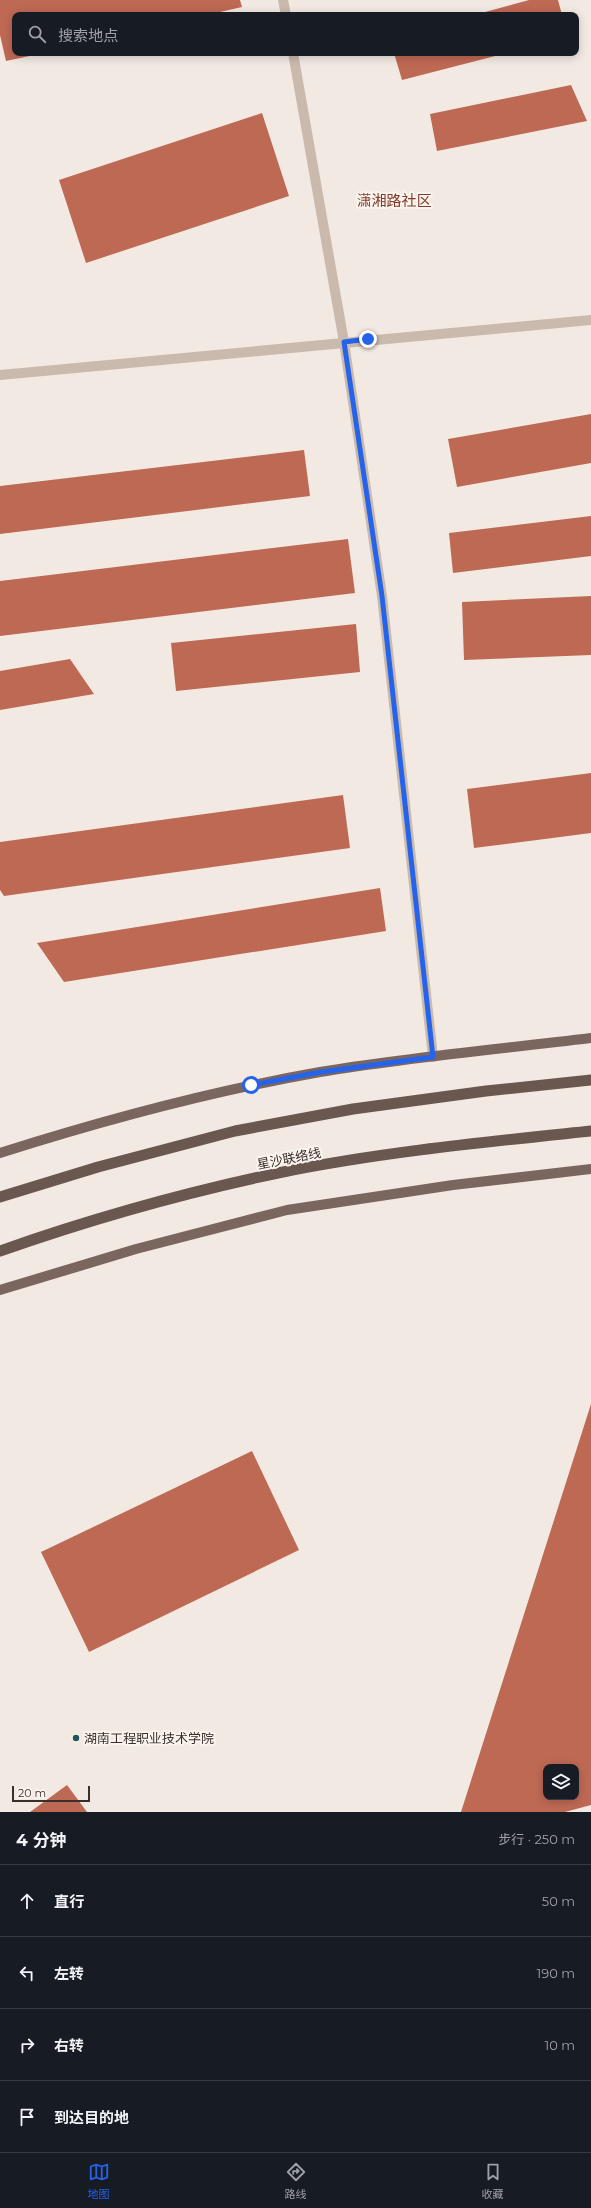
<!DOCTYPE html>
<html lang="zh">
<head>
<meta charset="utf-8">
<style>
	body { margin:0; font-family:Montserrat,"Noto Sans SC",sans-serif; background:#242831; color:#f1f3f6 }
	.controls { position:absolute; right:12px; bottom:12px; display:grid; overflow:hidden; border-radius:8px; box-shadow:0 2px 10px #0003 }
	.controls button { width:36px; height:36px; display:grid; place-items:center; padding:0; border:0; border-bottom:1px solid #363941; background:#171b24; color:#f1f3f6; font:20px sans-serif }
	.scale { position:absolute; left:12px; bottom:10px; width:78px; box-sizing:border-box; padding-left:4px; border:2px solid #392f2c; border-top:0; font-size:11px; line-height:14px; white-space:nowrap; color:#392f2c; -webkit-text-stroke:3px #faf4ee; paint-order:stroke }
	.stop { position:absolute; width:12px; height:12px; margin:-9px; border:3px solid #2563eb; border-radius:50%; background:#fff }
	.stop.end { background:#2563eb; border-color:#fff; box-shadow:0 1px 4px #0008 }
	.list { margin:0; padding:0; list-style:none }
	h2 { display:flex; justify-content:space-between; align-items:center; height:52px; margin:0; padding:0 16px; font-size:17px }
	h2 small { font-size:13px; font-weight:400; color:#9ea1a6 }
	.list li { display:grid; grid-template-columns:26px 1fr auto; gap:12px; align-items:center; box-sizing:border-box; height:72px; padding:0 16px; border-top:1px solid #363941 }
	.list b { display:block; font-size:15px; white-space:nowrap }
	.list em { font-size:13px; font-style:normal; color:#9ea1a6 }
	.icon { flex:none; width:22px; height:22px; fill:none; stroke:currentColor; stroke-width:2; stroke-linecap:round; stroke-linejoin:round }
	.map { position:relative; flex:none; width:591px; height:1812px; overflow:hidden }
	.search { position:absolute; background:#171b24; box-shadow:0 2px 10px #0003; left:12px; right:12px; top:12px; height:44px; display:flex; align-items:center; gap:10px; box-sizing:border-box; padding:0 14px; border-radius:8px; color:#9ea1a6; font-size:15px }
	.sheet { height:340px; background:#171b24 }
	nav { display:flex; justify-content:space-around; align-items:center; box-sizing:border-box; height:56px; border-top:1px solid #363941; background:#171b24; font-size:11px; color:#9ea1a6 }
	nav a { display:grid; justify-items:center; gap:2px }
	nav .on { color:#2563eb }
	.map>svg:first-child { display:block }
	.building { fill:#be6954; fill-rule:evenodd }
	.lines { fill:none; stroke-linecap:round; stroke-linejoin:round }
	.service { stroke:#cabaae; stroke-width:10 }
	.primary { stroke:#7a665e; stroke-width:10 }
	.trunk { stroke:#6a5850; stroke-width:11 }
	.route { stroke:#2563eb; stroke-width:5 }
	.poi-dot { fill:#235759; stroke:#faf4ee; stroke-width:1.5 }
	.labels { text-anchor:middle; stroke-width:4; stroke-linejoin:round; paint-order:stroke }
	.street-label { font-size:13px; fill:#392f2c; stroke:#faf4ee }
	.poi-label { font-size:13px; fill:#392f2c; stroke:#faf4ee; text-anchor:start }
	.quarter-label { font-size:15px; fill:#833b2a; stroke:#faf4ee }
</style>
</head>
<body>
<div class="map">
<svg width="591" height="1812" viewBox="0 0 591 1812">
	<rect width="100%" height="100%" fill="#f2eae2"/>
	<path class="building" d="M 0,0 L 240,0 L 242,7 L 207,15 L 15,15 L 15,53 L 39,54 L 6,61 L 0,35 Z
		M 529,0 L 558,0 L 562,15 L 474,15 Z
		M 394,53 L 503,53 L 503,54 L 402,80 Z
		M 571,85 L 587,121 L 437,151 L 430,114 Z
		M 262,113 L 289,196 L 86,263 L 59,180 Z
		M 591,414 L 591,463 L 457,487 L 448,439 Z
		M 304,450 L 310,496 L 0,534 L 0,486 Z
		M 591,516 L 591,556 L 453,573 L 449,533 Z
		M 348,539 L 355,593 L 0,636 L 0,581 Z
		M 591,596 L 591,655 L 464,660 L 462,602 Z
		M 356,624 L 360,672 L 176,691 L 171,643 Z
		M 70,659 L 94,694 L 0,710 L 0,671 Z
		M 591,773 L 591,833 L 474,848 L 467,789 Z
		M 343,795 L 350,848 L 4,896 L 0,890 L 0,842 Z
		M 380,888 L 386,931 L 64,982 L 37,943 Z
		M 591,1404 L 591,1805 L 565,1812 L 461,1812 ZM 546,1767 L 576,1767 L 576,1797 L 546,1797 Z
		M 252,1451 L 299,1550 L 89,1652 L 41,1552 Z
		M 67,1785 L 87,1812 L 30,1812 Z"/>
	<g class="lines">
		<path class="service" d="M 283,0 L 286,15
			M 293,53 L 344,342 L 382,596 L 433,1057
			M 0,375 L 591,320"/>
		<path class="primary" d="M 0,1153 C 104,1120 212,1091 320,1072 C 410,1057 501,1049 591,1038
			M 0,1290 L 136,1249 L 287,1210 L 453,1185 L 591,1169"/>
		<path class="trunk" d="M 0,1197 L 98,1167 L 235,1131 L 353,1109 L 486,1091 L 591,1080
			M 0,1251 C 91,1219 183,1193 278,1173 C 381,1152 486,1142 591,1131"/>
	</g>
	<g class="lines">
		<path class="route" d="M 251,1085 L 321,1072 L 433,1057 L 382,596 L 344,342 L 368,339"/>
	</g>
	<circle class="poi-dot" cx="76" cy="1738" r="4"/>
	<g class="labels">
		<g class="street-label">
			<text transform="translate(289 1158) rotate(-11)" y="5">星沙联络线</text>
		</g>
		<g class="poi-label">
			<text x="84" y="1743">湖南工程职业技术学院</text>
		</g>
		<g class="quarter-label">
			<text x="394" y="206">潇湘路社区</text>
		</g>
	</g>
</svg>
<div class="controls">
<button><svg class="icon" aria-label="layers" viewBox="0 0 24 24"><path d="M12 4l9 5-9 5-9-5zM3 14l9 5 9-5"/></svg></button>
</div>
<div class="scale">20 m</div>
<div class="stop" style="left:251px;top:1085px"></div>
<div class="stop end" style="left:368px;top:339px"></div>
<div class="search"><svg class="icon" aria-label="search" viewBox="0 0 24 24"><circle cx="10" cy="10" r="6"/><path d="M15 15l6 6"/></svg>搜索地点</div>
</div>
<section class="sheet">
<h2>4 分钟<small>步行 · 250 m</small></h2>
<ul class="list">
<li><svg class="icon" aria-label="ahead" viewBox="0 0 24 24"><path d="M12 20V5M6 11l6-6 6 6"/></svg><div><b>直行</b></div><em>50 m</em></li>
<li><svg class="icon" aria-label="left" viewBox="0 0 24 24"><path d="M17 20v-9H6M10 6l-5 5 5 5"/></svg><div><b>左转</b></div><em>190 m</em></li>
<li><svg class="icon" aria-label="right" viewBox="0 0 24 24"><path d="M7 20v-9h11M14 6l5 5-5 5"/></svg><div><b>右转</b></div><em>10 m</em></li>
<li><svg class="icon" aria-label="arrive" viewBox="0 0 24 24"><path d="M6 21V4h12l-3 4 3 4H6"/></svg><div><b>到达目的地</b></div></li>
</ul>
</section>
<nav>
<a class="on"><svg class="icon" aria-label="map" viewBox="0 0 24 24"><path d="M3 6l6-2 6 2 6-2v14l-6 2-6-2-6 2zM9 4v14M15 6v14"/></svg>地图</a>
<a><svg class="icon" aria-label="directions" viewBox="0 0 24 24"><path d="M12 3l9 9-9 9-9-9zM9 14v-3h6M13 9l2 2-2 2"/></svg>路线</a>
<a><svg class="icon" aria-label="saved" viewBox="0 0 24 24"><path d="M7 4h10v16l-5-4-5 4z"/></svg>收藏</a>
</nav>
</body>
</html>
